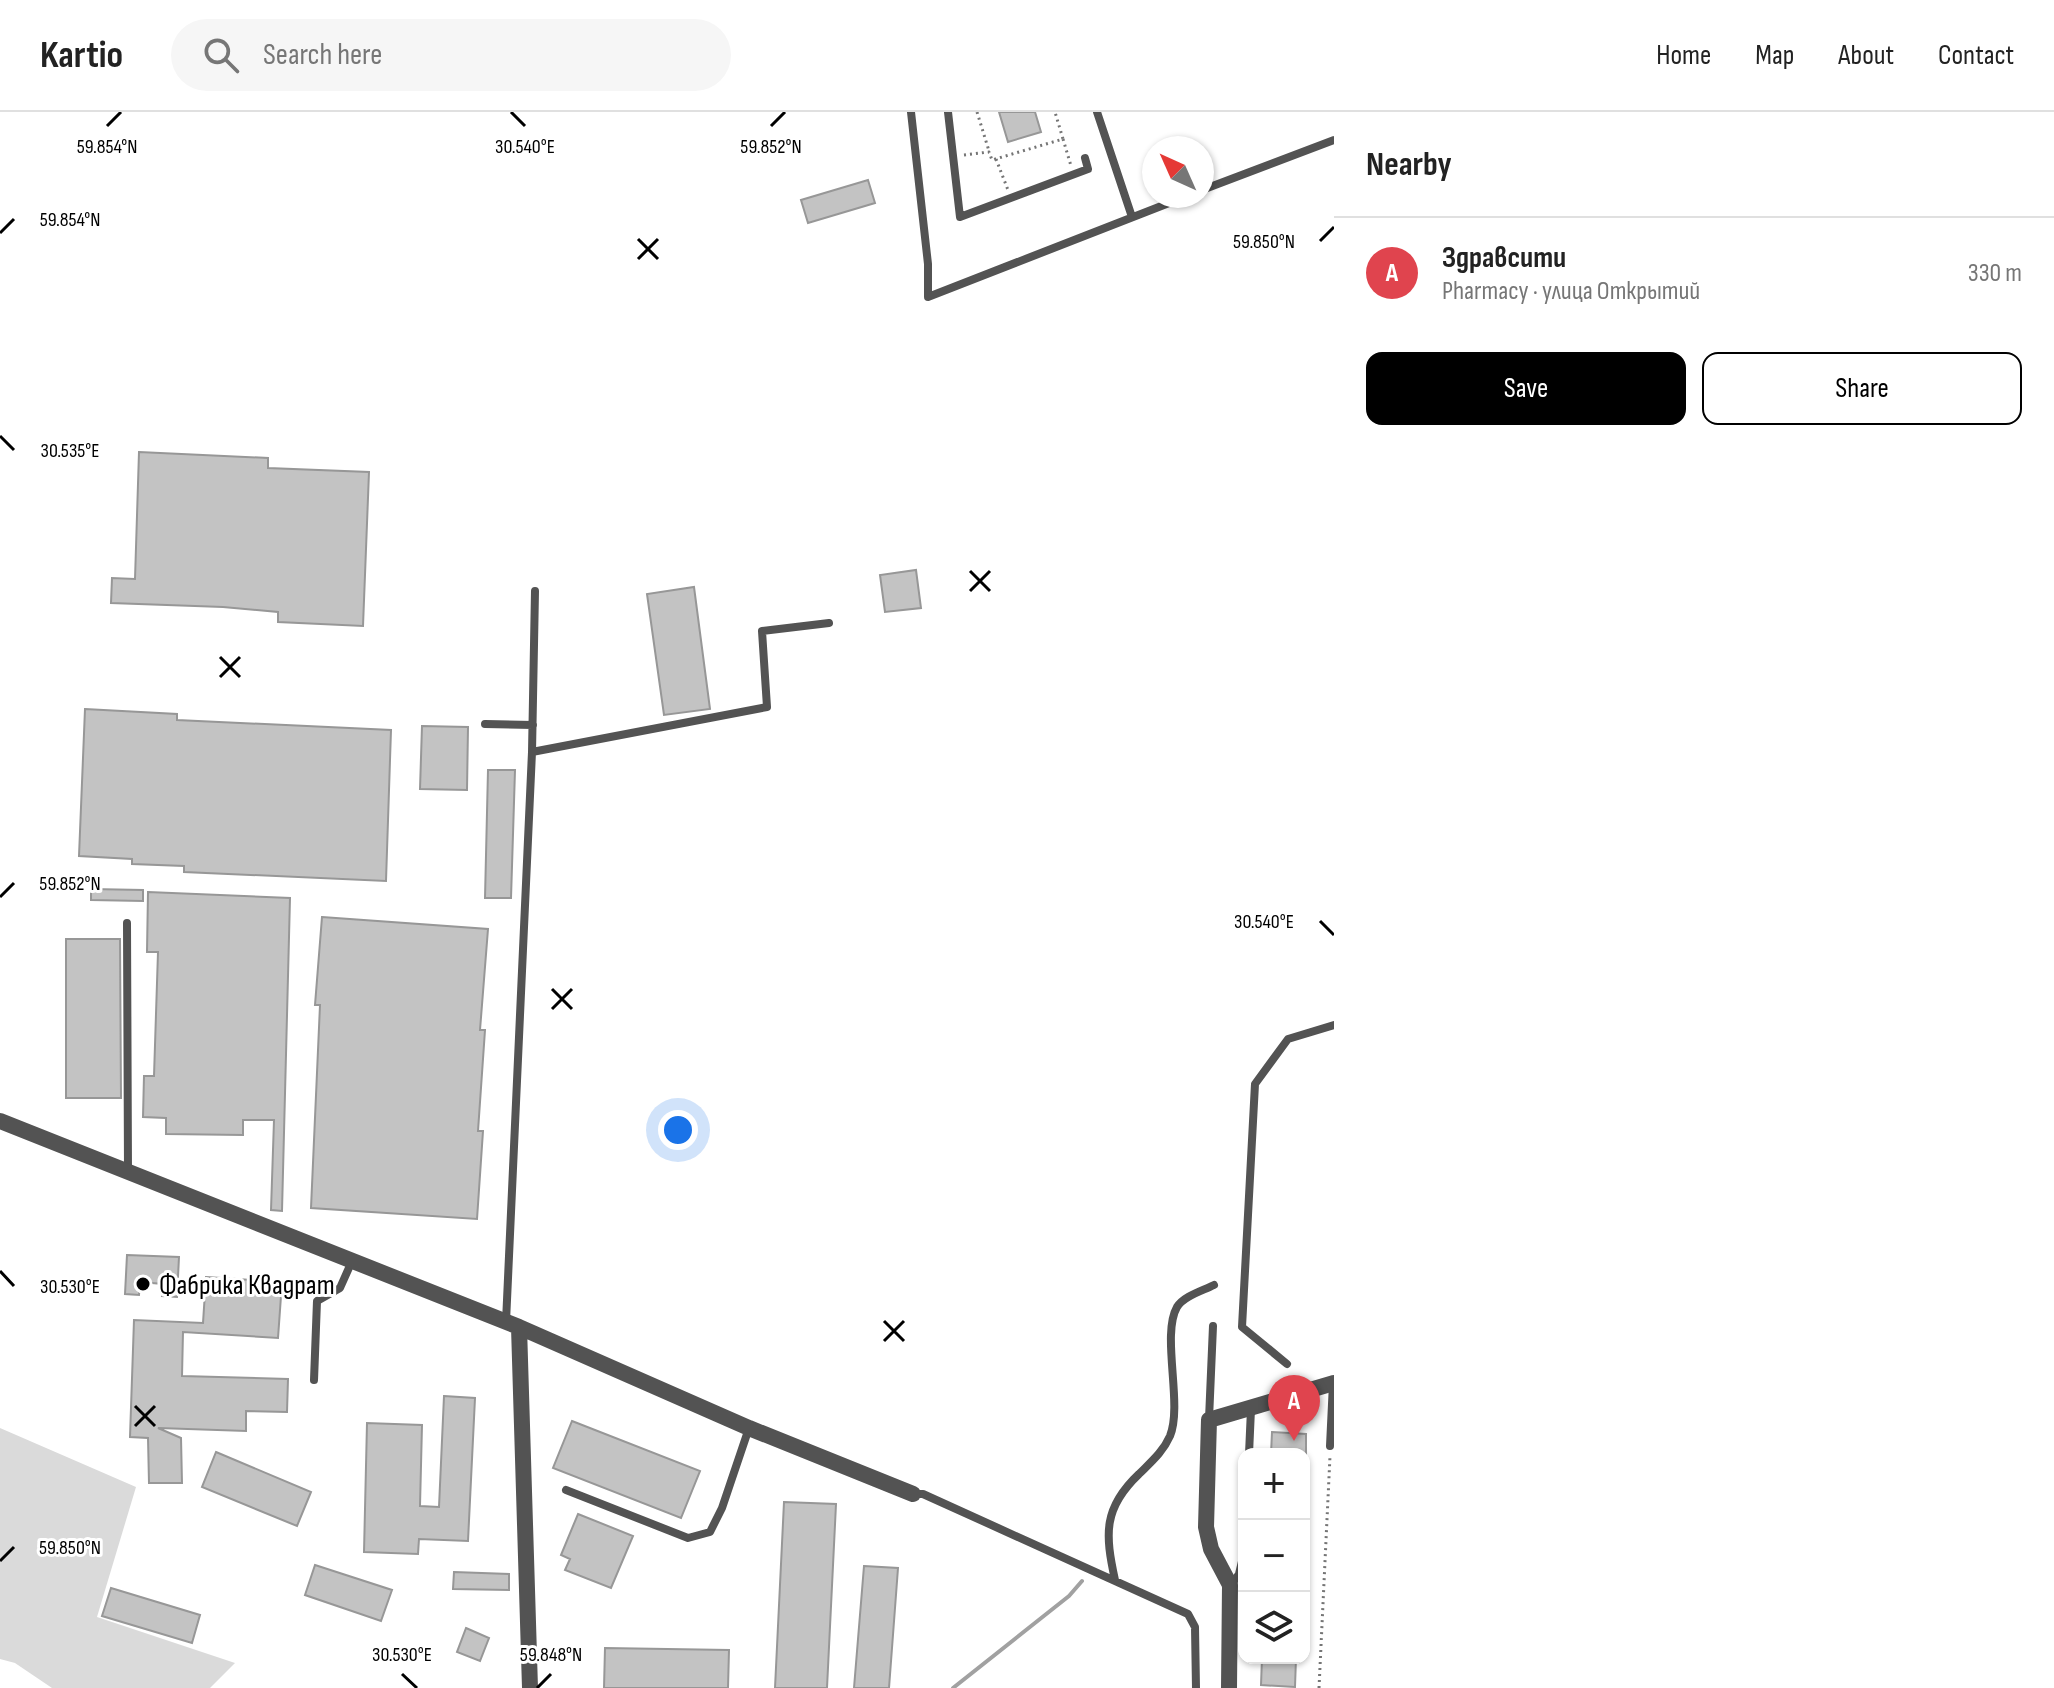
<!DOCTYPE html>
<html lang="en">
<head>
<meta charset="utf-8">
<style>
	body { margin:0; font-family:"Sofia Sans Condensed",sans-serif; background:#f6f6f6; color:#222 }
	.controls { position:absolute; right:24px; bottom:24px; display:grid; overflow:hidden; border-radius:16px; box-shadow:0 2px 6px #0004 }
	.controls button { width:72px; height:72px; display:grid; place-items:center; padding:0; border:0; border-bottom:2px solid #e0e0e0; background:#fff; color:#222; font:40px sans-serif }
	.compass { position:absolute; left:1142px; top:24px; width:72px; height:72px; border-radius:50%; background:#fff; box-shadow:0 2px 6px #0004; rotate:315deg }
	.you { position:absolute; left:678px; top:1018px; width:28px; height:28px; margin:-20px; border:6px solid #fff; border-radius:50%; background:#1a73e8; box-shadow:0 0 0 12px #1a73e833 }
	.badge { display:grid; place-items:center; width:52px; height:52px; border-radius:50%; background:#000; color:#fff; font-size:26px; font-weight:700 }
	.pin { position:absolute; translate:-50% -66px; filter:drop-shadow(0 2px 4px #0008) }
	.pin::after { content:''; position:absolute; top:42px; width:28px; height:24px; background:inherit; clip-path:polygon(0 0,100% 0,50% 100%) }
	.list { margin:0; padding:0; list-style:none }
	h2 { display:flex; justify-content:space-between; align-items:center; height:104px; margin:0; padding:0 32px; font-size:34px }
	h2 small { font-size:26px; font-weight:400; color:#767676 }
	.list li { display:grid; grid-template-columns:52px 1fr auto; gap:24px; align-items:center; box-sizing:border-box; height:112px; padding:0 32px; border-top:2px solid #e0e0e0 }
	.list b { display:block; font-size:30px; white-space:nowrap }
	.list p { margin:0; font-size:26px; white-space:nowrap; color:#767676 }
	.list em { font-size:26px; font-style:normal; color:#767676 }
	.actions { display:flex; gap:16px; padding:24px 32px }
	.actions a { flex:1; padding:18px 0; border:2px solid #000; border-radius:16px; text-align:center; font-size:28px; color:#000 }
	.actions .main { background:#000; color:#fff }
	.icon { flex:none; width:44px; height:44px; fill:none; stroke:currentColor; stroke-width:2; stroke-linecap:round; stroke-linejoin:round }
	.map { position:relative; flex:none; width:1334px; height:1576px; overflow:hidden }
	header { display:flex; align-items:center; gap:48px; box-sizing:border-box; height:112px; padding:0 40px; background:#fff; border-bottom:2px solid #e0e0e0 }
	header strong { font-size:38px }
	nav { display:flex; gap:44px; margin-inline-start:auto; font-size:28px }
	.search { width:560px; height:72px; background:#f6f6f6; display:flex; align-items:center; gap:20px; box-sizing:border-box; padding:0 28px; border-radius:44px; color:#767676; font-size:30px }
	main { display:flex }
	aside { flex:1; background:#fff }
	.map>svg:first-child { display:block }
	.green { fill:#dadada }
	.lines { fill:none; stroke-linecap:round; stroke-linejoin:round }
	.stream { stroke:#a1a1a1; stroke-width:4 }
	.building { fill:#c3c3c3; stroke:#979797; stroke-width:2 }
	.path { stroke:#757575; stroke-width:3; stroke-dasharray:2 4; stroke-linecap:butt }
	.service { stroke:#535353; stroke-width:8 }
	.minor { stroke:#535353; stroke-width:16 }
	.ticks { fill:none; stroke:#000; stroke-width:3 }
	.poi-dot { fill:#000; stroke:#fff; stroke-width:3 }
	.labels { text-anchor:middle; stroke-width:6; stroke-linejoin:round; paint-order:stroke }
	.poi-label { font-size:28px; fill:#000; stroke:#fff; text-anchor:start }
	.ticks-label { font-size:20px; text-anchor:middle; fill:#000; stroke:#fff; stroke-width:6; stroke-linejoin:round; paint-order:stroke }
</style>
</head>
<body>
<header>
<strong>Kartio</strong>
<div class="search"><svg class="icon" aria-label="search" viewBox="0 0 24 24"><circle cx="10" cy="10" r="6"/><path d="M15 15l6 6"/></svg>Search here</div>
<nav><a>Home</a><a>Map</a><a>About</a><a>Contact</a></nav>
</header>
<main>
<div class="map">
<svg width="1334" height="1576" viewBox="0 0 1334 1576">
	<rect width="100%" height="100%" fill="#fff"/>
	<path class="green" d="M 0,1316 L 136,1375 L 97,1505 L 235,1551 L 210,1576 L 52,1576 L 15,1551 L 0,1547 Z"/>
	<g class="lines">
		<path class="stream" d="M 953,1576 L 1069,1484 L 1082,1469"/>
	</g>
	<path class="building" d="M 999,0 L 1035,0 L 1041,20 L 1008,30 Z
		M 868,68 L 875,91 L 808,111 L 801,88 Z
		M 139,340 L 268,346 L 268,356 L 369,360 L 363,514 L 278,510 L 278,500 L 223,495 L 111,491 L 112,466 L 135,467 Z
		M 916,458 L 921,496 L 885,500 L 880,463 Z
		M 694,475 L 710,597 L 664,603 L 647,482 Z
		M 85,597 L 177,602 L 177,608 L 391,618 L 386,769 L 184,760 L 184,754 L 132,752 L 132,747 L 79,744 Z
		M 422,614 L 468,615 L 467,678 L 420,677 Z
		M 488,658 L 515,658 L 511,786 L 485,786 Z
		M 91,777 L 143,778 L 143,789 L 91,788 Z
		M 148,780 L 290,786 L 282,1099 L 271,1098 L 274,1008 L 243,1008 L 243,1023 L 166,1022 L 166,1006 L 143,1005 L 144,964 L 154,964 L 158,840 L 147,840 Z
		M 322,805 L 488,817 L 480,918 L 485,918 L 478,1019 L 483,1019 L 477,1107 L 311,1096 L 320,893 L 315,893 Z
		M 66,827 L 120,827 L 121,986 L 66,986 Z
		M 127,1143 L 179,1145 L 177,1185 L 162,1184 L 163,1172 L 140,1170 L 139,1183 L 125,1182 Z
		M 206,1165 L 282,1170 L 278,1226 L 183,1220 L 182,1264 L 288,1267 L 287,1300 L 246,1299 L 246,1319 L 158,1316 L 181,1326 L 182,1371 L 149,1371 L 148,1326 L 130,1325 L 134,1208 L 203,1211 Z
		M 444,1284 L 475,1286 L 468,1429 L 419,1427 L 418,1442 L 364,1440 L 367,1311 L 422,1313 L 420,1394 L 439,1395 Z
		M 572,1309 L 700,1359 L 681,1406 L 553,1356 Z
		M 1272,1320 L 1306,1322 L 1306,1342 L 1271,1342 Z
		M 216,1340 L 311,1380 L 297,1414 L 202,1375 Z
		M 784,1390 L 836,1392 L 827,1576 L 775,1576 Z
		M 578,1402 L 633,1424 L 611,1476 L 565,1458 L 570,1447 L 561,1443 Z
		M 315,1453 L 392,1478 L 381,1509 L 305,1483 Z
		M 864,1454 L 898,1456 L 889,1576 L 854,1576 Z
		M 454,1460 L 509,1462 L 509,1478 L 453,1477 Z
		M 111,1476 L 200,1503 L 192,1531 L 102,1504 Z
		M 466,1516 L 489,1526 L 480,1549 L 457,1540 Z
		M 605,1536 L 729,1538 L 728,1576 L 604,1576 Z
		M 1262,1546 L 1296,1546 L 1295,1575 L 1261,1573 Z"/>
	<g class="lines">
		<path class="path" d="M 977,0 L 989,39
			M 1063,27 L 1071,54
			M 964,43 L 989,40 L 992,48 L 1063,27 L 1055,0
			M 996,47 L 1008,78
			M 1319,1576 L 1330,1344"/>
		<path class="service" d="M 911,0 L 928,152 L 928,185 L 1187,84
			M 948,0 L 960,105 L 1088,57 L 1085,46
			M 1097,0 L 1132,105
			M 1202,78 L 1334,28
			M 485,612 L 533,613
			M 532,640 L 767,595 L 762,519 L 829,511
			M 127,811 L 128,1059
			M 506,1210 L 532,640 L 535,479
			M 1287,1252 L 1242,1215 L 1255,972 L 1288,927 L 1334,913
			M 314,1268 L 317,1189 L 340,1176 L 352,1149
			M 1209,1307 L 1213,1214
			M 1330,1334 L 1333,1271
			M 1249,1342 L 1251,1297
			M 566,1378 L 688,1426 L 710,1420 L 722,1396 L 749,1316
			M 913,1382 L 923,1382 L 1188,1502 L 1195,1515 L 1196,1576
			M 1115,1468 C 1105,1422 1103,1396 1139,1362 C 1151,1350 1163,1340 1170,1324 C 1183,1292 1161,1223 1177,1195 C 1184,1184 1202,1179 1214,1173
			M 1231,1473 L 1239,1462 L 1244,1441"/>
		<path class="minor" d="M 0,1009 L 519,1215 L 749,1316 L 913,1382
			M 519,1215 L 530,1576
			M 1229,1576 L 1230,1473 L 1211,1437 L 1206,1415 L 1209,1308 L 1334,1271"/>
	</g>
	<path class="ticks" d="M 511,0 L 525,14M 107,14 L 121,0M 771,14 L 785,0M 0,121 L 14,107M 638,127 L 658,147M 1320,129 L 1334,115M 638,147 L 658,127M 0,324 L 14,338M 970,459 L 990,479M 970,479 L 990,459M 220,545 L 240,565M 220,565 L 240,545M 0,785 L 14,771M 1320,809 L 1334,823M 552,877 L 572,897M 552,897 L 572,877M 0,1159 L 14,1174M 884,1209 L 904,1229M 884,1229 L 904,1209M 135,1294 L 155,1314M 135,1314 L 155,1294M 0,1449 L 14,1435M 402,1562 L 417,1576M 537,1576 L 551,1562"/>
	<circle class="poi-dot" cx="143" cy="1172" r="8"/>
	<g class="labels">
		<g class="poi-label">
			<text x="159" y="1182">Фабрика Квадрат</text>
		</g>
	</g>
	<g class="ticks-label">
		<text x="107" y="41">59.854°N</text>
		<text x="525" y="41">30.540°E</text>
		<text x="771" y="41">59.852°N</text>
		<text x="70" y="114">59.854°N</text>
		<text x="1264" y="136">59.850°N</text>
		<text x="70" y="345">30.535°E</text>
		<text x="70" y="778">59.852°N</text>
		<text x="1264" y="816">30.540°E</text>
		<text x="70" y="1181">30.530°E</text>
		<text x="70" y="1442">59.850°N</text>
		<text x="551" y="1549">59.848°N</text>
		<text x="402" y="1549">30.530°E</text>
	</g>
</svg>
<div class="controls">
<button>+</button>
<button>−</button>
<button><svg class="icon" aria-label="layers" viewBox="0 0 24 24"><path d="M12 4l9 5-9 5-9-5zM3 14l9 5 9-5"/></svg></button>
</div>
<svg class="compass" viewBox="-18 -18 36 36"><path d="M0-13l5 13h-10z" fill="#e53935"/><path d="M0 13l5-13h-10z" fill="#767676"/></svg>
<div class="you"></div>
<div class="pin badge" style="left:1294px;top:1329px;background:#e0444e">A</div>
</div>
<aside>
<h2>Nearby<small></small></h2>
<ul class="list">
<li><span class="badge" style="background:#e0444e">A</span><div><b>Здравсити</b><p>Pharmacy · улица Открытий</p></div><em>330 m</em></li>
</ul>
<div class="actions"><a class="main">Save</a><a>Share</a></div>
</aside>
</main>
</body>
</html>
